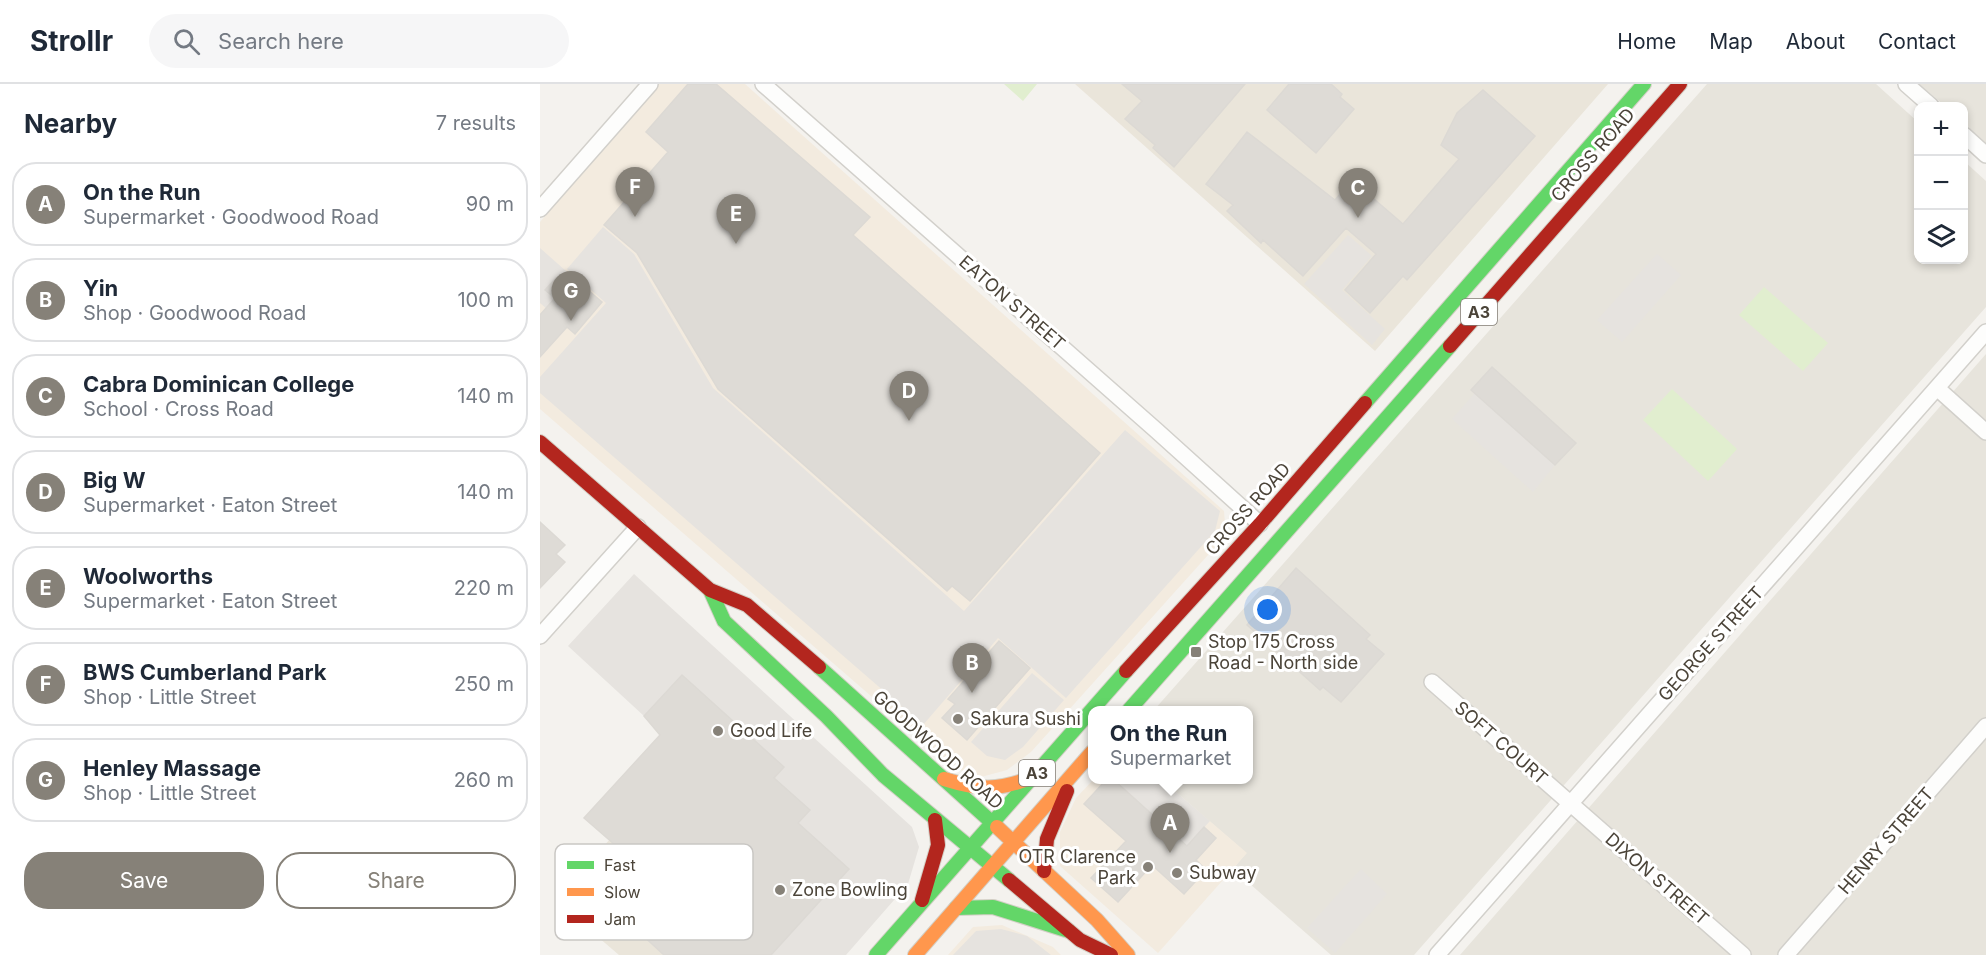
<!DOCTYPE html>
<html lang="en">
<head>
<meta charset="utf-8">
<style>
	body { margin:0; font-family:Inter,sans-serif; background:#f6f6f7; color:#1f2937 }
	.controls { position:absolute; right:18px; top:18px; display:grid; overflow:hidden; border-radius:12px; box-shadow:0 3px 9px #0003 }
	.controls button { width:54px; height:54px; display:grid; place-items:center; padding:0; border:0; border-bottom:2px solid #e0e1e3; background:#fff; color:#1f2937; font:30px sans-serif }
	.you { position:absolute; left:728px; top:526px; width:21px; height:21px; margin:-15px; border:4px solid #fff; border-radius:50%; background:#1a73e8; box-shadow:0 0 0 9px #1a73e833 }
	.badge { display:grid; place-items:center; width:39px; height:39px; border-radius:50%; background:#868178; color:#fff; font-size:20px; font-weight:700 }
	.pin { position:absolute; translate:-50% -50px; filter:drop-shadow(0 2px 3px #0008) }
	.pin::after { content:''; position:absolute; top:32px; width:21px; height:18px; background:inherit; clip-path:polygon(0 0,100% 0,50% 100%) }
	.popup { position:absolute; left:548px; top:622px; width:165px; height:78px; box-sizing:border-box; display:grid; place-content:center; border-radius:12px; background:#fff; filter:drop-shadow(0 2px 4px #0005); font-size:20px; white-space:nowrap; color:#747a83 }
	.popup b { font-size:22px; color:#1f2937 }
	.popup::after { content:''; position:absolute; left:50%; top:100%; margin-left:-12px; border:12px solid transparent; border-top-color:#fff }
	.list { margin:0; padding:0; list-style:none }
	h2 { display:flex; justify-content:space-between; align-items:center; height:78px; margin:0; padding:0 24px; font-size:26px }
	h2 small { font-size:20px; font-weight:400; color:#747a83 }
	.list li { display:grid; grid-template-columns:39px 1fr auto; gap:18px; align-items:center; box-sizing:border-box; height:84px; margin:0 12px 12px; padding:0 12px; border:2px solid #e0e1e3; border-radius:24px }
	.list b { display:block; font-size:22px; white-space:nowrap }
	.list p { margin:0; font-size:20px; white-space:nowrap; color:#747a83 }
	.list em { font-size:20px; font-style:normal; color:#747a83 }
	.actions { display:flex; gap:12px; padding:18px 24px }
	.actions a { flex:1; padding:14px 0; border:2px solid #868178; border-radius:24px; text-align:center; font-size:21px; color:#868178 }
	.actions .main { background:#868178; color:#fff }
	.icon { flex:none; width:33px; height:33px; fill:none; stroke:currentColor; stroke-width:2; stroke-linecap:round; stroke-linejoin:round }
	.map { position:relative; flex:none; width:1446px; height:871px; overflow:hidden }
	header { display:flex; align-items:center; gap:36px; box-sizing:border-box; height:84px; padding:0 30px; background:#fff; border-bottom:2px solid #e0e1e3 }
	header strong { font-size:28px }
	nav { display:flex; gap:33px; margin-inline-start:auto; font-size:21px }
	.search { width:420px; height:54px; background:#f6f6f7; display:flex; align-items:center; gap:15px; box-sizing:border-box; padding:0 21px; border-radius:33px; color:#747a83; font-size:22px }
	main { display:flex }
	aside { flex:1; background:#fff }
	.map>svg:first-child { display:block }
	.residential { fill:#e7e4dc }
	.commercial { fill:#f3ebdf }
	.education { fill:#eae5da }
	.green { fill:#e1eecf }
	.parking { fill:#e6e3df }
	.building { fill:#dedbd6; stroke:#dcd9d4; stroke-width:1.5 }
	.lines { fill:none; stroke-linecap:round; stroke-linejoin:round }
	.street-casing { stroke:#d2d0cb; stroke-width:18 }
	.fast-casing { stroke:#d3cfc5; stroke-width:16 }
	.slow-casing { stroke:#d3cfc5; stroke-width:16 }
	.jam-casing { stroke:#d3cfc5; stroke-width:16 }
	.street { stroke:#fdfdfc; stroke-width:15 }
	.fast { stroke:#63d668; stroke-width:14 }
	.slow { stroke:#ff974d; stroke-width:14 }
	.jam { stroke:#b3261e; stroke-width:14 }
	.poi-dot { fill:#868178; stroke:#fff; stroke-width:2 }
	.labels { text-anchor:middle; stroke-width:6; stroke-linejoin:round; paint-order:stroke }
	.shield { fill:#fff; stroke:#817c74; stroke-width:1.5 }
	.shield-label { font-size:16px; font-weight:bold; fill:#4b4439 }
	.street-label { font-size:18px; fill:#4b4439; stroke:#fff }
	.poi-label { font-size:18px; fill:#4b4439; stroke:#fff; text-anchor:start }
	.key { fill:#fff; stroke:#c9c7c4; stroke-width:1.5 }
	.key-label { font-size:16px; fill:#4b4439 }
</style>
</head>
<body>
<header>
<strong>Strollr</strong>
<div class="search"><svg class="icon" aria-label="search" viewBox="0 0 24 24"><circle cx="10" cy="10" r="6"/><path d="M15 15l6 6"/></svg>Search here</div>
<nav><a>Home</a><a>Map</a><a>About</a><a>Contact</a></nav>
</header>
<main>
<aside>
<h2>Nearby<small>7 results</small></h2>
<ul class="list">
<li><span class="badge">A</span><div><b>On the Run</b><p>Supermarket · Goodwood Road</p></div><em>90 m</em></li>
<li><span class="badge">B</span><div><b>Yin</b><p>Shop · Goodwood Road</p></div><em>100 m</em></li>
<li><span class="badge">C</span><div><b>Cabra Dominican College</b><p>School · Cross Road</p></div><em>140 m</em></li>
<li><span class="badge">D</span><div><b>Big W</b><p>Supermarket · Eaton Street</p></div><em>140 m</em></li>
<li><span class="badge">E</span><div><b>Woolworths</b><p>Supermarket · Eaton Street</p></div><em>220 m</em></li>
<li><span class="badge">F</span><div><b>BWS Cumberland Park</b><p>Shop · Little Street</p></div><em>250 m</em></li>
<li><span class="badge">G</span><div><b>Henley Massage</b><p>Shop · Little Street</p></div><em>260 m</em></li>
</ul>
<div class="actions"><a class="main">Save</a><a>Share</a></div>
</aside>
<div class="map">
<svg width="1446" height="871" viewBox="0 0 1446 871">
	<rect width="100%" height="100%" fill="#f4f2ee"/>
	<path class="residential" d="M 1167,0 L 1336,0 L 1378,38 L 1378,176 L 1424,176 L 1424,77 L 1446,97 L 1446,223 L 874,871 L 791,871 L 693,785 L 706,769 L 622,696 L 708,696 L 708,626 L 614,626 Z
		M 1379,0 L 1446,0 L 1446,59 L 1424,39 L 1424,22 L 1405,22 Z
		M 1446,270 L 1446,871 L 920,871 Z"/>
	<path class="commercial" d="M 119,0 L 205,0 L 684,427 L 686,451 L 491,668 L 467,686 L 441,693 L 414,684 L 0,325 L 0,138 Z
		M 553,696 L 622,696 L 707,769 L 618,869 L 520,782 L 520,748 L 536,714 Z
		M 462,841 L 513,863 L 521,871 L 408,871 L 433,843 Z"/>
	<path class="education" d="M 535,0 L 1068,0 L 835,267 Z
		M 70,755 L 204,871 L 79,871 L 16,817 Z"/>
	<path class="green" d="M 464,0 L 497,0 L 483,17 Z
		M 1224,203 L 1288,259 L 1263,287 L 1199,231 Z
		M 1132,305 L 1197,365 L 1168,397 L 1103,336 Z"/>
	<path class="parking" d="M 63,143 L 94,170 L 173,304 L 424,527 L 585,346 L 680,427 L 675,447 L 526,614 L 458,554 L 383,641 L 0,309 L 0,293 L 66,219 L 27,185 Z
		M 808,151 L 832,172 L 802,206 L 845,245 L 832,261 L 764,200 Z
		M 0,164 L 35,195 L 7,225 L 0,219 Z
		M 1117,170 L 1141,191 L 1082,258 L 1057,236 Z
		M 935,309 L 1015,381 L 993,408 L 912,335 Z
		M 94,490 L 372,743 L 379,763 L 368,800 L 306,871 L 231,871 L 258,739 L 270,726 L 234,694 L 243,683 L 142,591 L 104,632 L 28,562 Z
		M 492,589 L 524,616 L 483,663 L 465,676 L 447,672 L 431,658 Z
		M 585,696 L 622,696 L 670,737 L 647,762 L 580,701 Z
		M 821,785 L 847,810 L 795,869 L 767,844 Z
		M 461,845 L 487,852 L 511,871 L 413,871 L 436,847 Z"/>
	<path class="building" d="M 148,0 L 176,0 L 330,133 L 313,151 L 560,369 L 430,517 L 412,502 L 407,507 L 178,305 L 97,169 L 64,141 L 128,68 L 106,48 Z
		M 582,0 L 705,0 L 634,83 L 613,64 L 615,61 L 585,35 L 602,17 Z
		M 749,0 L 791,0 L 802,10 L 800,13 L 814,25 L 776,69 L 727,26 Z
		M 943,6 L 995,52 L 867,196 L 863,192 L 830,229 L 805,206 L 836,170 L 806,144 L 763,192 L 723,156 L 721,159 L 687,127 L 693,121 L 666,100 L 707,48 L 795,116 L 812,96 L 863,140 L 919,75 L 901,61 L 917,29 Z
		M 16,194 L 27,204 L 35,195 L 62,218 L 35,250 L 27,243 L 0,273 L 0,231 L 15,214 L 5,206 Z
		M 952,283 L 1036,359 L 1015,381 L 931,306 Z
		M 0,438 L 25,461 L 16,470 L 25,478 L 0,504 Z
		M 756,484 L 830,551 L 826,555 L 844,570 L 801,618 L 783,603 L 780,606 L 707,541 Z
		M 459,557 L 490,584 L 427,656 L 402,634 L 415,620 L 408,615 Z
		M 142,591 L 244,683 L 234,694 L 270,726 L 258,739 L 309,785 L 231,871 L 124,871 L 86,836 L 120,800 L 44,734 L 120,651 L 104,632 Z
		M 566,696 L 574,696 L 647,762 L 664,743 L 676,754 L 656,776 L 666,786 L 644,810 L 612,781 L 578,818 L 551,794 L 586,757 L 544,720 Z"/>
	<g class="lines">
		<defs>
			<path id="street" d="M 223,0 L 617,347 L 720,440
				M 1366,0 L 1391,22
				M 1424,51 L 1446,71
				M 0,125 L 110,0
				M 1397,304 L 1446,348
				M 0,552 L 98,443
				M 892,598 L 1203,871
				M 897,871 L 1446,248
				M 1246,871 L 1446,642"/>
			<path id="fast" d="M 825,319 L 1104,0
				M 170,506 L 184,537 L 286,632 L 343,691 L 469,796
				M 279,583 L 457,743
				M 589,626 L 910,262
				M 416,824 L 453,823 L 529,847
				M 336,871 L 586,587"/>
			<path id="slow" d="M 404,695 C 439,706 458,707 493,693
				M 457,743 L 557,836 L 588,871
				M 375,871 L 552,668"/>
			<path id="jam" d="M 910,262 L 1140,0
				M 0,358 L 170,506 L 207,521 L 279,583
				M 586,587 L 720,440 L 825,319
				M 504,787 L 507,755 L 527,707
				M 469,796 L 540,856 L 571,871
				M 382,816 L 398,761 L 395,736"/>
		</defs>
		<use href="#street" class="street-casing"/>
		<use href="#fast" class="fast-casing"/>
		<use href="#slow" class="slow-casing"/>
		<use href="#jam" class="jam-casing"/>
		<use href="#street" class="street"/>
		<use href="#fast" class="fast"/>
		<use href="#slow" class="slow"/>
		<use href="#jam" class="jam"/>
	</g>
	<g class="poi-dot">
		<rect x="650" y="562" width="12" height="12" rx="3"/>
		<circle cx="418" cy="635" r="6"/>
		<circle cx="178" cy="647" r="6"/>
		<circle cx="608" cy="783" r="6"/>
		<circle cx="637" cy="789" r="6"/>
		<circle cx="240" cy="806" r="6"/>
	</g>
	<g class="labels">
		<g class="shield">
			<rect x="921" y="215" width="36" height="26" rx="4.5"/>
			<rect x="479" y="676" width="36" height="26" rx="4.5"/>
		</g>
		<g class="shield-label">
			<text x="939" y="234">A3</text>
			<text x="497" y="695">A3</text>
		</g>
		<g class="street-label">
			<text transform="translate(1053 71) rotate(-49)" y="6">CROSS ROAD</text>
			<text transform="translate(472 219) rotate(41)" y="6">EATON STREET</text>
			<text transform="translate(708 425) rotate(-48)" y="6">CROSS ROAD</text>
			<text transform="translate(1171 560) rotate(-48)" y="6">GEORGE STREET</text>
			<text transform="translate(961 659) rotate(41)" y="6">SOFT COURT</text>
			<text transform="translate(398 666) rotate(42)" y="6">GOODWOOD ROAD</text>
			<text transform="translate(1346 757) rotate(-49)" y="6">HENRY STREET</text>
			<text transform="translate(1117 795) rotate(41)" y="6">DIXON STREET</text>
		</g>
		<g class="poi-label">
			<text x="668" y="564">Stop 175 Cross<tspan x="668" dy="21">Road - North side</tspan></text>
			<text x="430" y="641">Sakura Sushi</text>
			<text x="190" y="653">Good Life</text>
			<text x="596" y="779" text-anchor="end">OTR Clarence<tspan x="596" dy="21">Park</tspan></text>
			<text x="649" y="795">Subway</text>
			<text x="252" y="812">Zone Bowling</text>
		</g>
	</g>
	<rect x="15" y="760" width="198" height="96" rx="9" class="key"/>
	<rect x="27" y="777" width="27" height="8" fill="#63d668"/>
	<rect x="27" y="804" width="27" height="8" fill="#ff974d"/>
	<rect x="27" y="831" width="27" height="8" fill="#b3261e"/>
	<g class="key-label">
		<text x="64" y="787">Fast</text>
		<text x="64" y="814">Slow</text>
		<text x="64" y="841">Jam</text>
	</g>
</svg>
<div class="controls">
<button>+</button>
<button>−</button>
<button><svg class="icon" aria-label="layers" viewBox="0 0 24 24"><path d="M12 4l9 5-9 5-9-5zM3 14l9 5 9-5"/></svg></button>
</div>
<div class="you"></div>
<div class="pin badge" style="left:630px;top:769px">A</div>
<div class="popup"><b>On the Run</b>Supermarket</div>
<div class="pin badge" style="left:432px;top:609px">B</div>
<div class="pin badge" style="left:818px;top:134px">C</div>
<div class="pin badge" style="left:369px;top:337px">D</div>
<div class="pin badge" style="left:196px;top:160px">E</div>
<div class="pin badge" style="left:95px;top:133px">F</div>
<div class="pin badge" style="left:31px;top:237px">G</div>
</div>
</main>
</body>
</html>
